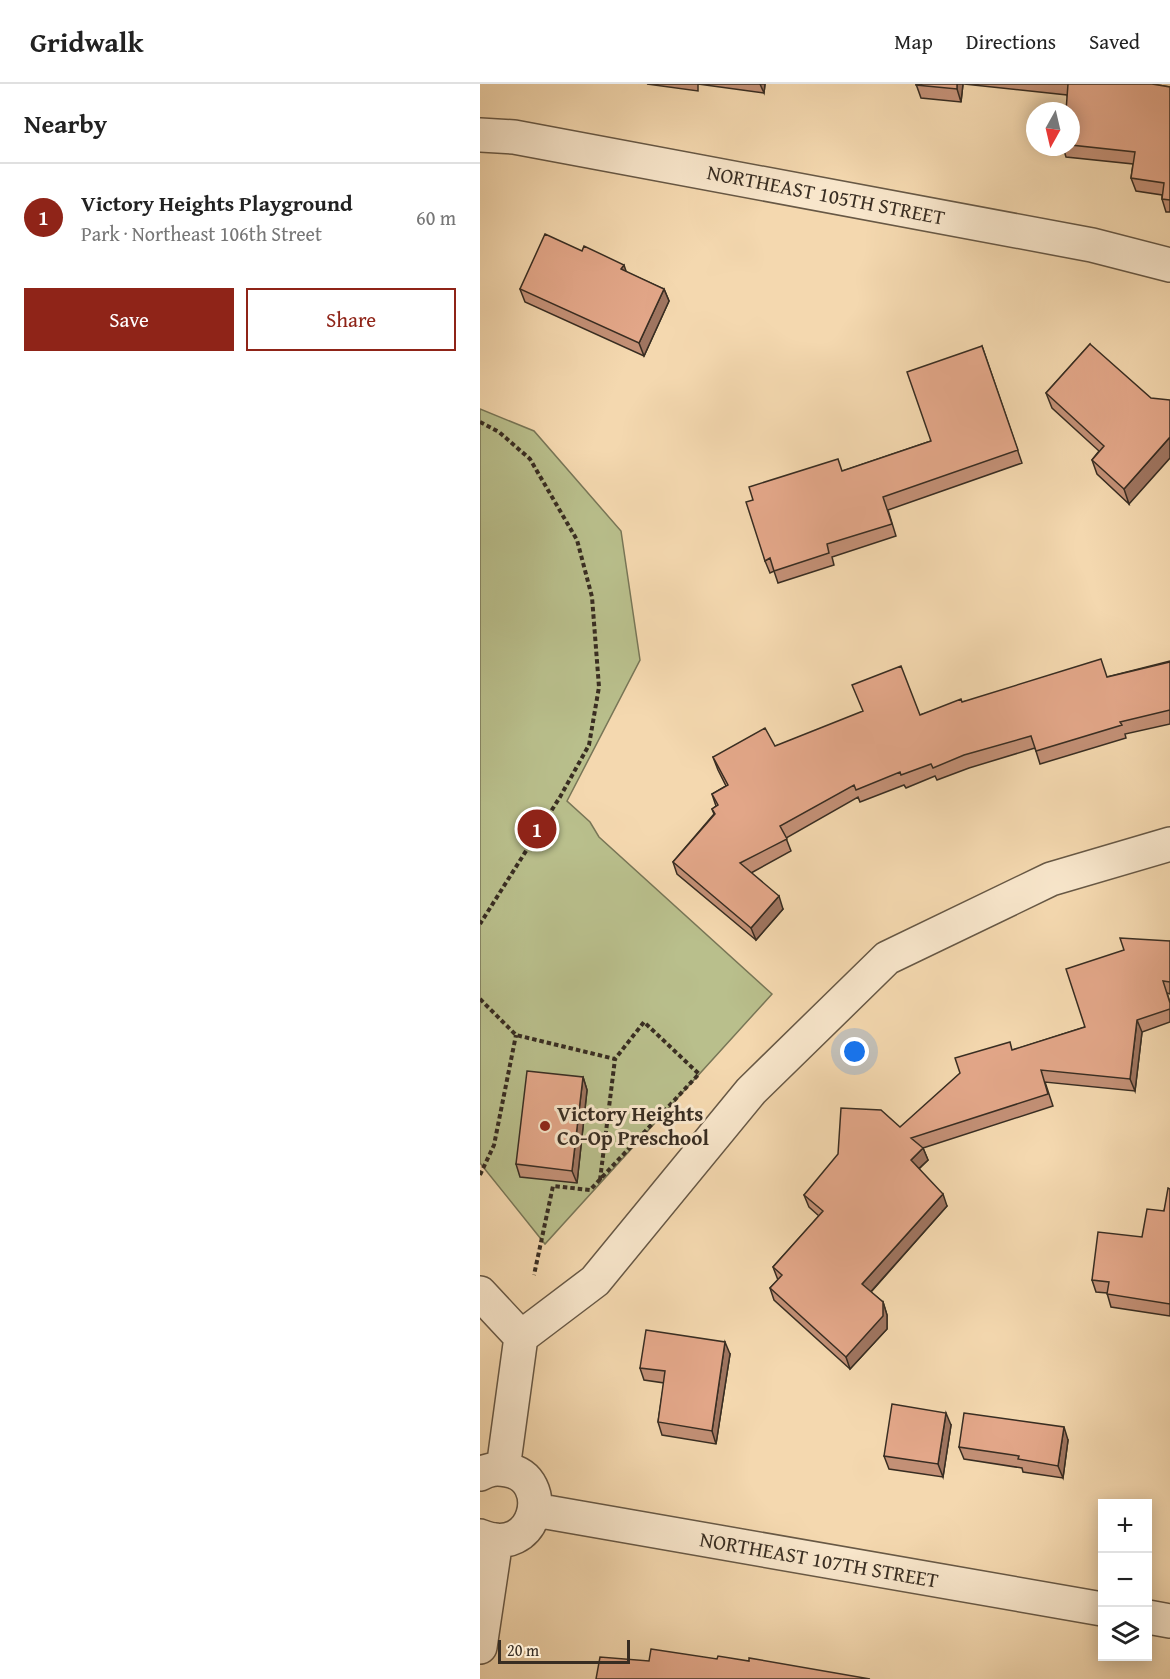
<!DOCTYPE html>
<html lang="en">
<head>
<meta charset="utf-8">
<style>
	body { margin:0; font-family:"Gentium Book Plus",serif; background:#f6f6f6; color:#222 }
	.controls { position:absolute; right:18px; bottom:18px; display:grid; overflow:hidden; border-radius:0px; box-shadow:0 3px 15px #0003 }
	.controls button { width:54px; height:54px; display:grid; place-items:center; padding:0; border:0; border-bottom:2px solid #e0e0e0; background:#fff; color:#222; font:30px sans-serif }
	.compass { position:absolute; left:546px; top:18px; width:54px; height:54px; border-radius:50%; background:#fff; box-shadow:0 3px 15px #0003; rotate:188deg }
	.scale { position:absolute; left:18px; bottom:15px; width:132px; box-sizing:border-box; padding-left:6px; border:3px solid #382d22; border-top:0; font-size:16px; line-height:21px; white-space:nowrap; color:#382d22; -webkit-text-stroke:4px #f8e6cb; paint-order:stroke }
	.you { position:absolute; left:375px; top:968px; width:21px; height:21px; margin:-15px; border:4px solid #fff; border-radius:50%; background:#1a73e8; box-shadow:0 0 0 9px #1a73e833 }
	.badge { display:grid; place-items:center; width:39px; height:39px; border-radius:50%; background:#8f2418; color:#fff; font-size:20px; font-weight:700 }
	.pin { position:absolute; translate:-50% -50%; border:3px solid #fff; box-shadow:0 2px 6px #0006 }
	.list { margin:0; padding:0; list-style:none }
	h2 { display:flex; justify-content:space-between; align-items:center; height:78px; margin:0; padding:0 24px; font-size:26px }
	h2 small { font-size:20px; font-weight:400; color:#767676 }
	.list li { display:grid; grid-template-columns:39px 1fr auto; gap:18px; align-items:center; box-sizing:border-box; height:108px; padding:0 24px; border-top:2px solid #e0e0e0 }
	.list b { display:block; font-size:22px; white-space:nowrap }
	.list p { margin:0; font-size:20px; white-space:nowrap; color:#767676 }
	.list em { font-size:20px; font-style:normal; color:#767676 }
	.actions { display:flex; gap:12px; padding:18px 24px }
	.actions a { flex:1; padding:14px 0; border:2px solid #8f2418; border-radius:0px; text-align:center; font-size:21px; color:#8f2418 }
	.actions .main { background:#8f2418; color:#fff }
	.icon { flex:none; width:33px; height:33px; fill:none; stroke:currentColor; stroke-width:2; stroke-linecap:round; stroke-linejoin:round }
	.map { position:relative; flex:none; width:690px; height:1595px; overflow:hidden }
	header { display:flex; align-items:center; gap:36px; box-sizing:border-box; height:84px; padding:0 30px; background:#fff; border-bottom:2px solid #e0e0e0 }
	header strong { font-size:28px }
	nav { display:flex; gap:33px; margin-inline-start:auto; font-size:21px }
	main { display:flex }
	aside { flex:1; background:#fff }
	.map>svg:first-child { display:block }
	.green { fill:#b9bf8c; stroke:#787657; stroke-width:1.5 }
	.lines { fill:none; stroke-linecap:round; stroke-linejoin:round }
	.minor-casing { stroke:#675845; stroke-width:36 }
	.path { stroke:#382d22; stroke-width:4; stroke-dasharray:4.5 3; stroke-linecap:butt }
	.minor { stroke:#f8e6cb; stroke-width:33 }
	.wall { fill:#c39076; stroke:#382d22; stroke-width:1.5 }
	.shaded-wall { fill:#9f7560; stroke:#382d22; stroke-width:1.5 }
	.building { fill:#e3a789; stroke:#382d22; stroke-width:1.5 }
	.poi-dot { fill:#8f2418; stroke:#f8e6cb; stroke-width:2 }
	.labels { text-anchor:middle; stroke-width:6; stroke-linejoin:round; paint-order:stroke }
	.street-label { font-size:21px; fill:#382d22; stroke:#f8e6cb }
	.poi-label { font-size:21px; font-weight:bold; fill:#382d22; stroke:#f8e6cb; text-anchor:start }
</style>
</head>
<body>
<header>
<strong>Gridwalk</strong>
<nav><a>Map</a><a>Directions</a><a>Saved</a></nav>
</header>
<main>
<aside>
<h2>Nearby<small></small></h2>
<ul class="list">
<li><span class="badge">1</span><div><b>Victory Heights Playground</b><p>Park · Northeast 106th Street</p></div><em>60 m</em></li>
</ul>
<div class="actions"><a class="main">Save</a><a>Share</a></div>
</aside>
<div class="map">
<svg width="690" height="1595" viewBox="0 0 690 1595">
	<rect width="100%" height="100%" fill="#f4d8af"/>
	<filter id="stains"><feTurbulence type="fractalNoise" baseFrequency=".00333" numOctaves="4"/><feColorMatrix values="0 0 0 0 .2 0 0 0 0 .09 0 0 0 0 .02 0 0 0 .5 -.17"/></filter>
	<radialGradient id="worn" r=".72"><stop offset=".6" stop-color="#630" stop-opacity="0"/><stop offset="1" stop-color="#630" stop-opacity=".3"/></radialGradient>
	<path class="green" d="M 0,325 L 54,347 L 141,447 L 160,576 L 87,717 L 110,738 L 119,753 L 292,910 L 65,1160 L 0,1079 Z"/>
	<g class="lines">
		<defs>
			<path id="minor" d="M 0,51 L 34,53 L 612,161 L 690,181
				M 0,1209 L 41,1253
				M 41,1253 L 115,1197 L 271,1007 L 407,874 L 571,795 L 690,760
				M 23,1385 L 41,1253
				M 0,1390 C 9,1385 16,1384 27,1386 C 75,1394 57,1476 0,1452
				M 55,1426 L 622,1525
				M 668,1533 L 690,1537
				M 0,1563 L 16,1456"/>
		</defs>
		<use href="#minor" class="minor-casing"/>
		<path class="path" d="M 0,338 L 19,348 L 50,375 L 97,456 L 112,513 L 119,603 L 109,661 L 80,713 L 0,840
			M 0,915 L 36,951 L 135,975 L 164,938 L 219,990 L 110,1106 L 73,1102 L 54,1191
			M 0,1091 L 14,1061 L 36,951
			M 120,1096 L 135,975"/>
		<use href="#minor" class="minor"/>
	</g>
	<path class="wall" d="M 167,0 L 285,0 L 284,9 L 218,0 L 218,7 Z
		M 436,0 L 483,0 L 481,18 L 441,14 Z
		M 484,0 L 672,0 L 690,3 L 690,128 L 686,128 L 682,115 L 682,111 L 656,107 L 651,94 L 653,80 L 586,73 L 583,63 L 591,63 L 591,27 L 587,11 Z
		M 146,188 L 184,205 L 189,217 L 164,272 L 45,218 L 40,205 Z
		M 610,260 L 649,420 L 617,390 L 612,376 L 619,367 L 572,324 L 566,309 Z
		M 502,262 L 542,379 L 408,426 L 416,452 L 352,473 L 354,481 L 298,499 L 294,487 L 290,489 L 285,477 L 363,387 L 451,357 Z
		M 690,577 L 690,640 L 645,650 L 646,654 L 560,680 L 555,664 L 489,684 L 457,696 L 455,692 L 426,704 L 424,701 L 380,718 L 378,713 L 306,754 L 311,767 L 271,789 L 303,825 L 276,856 L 197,790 L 193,778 L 234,730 L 232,725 L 236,722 L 232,710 L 246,702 L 238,686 L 233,673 L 295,662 L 440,631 L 482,618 L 627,593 Z
		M 690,857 L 690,910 L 687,909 L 690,918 L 690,938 L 662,948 L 655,1007 L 565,998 L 573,1022 L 443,1064 L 448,1076 L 439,1085 L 467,1122 L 391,1208 L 403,1218 L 407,1231 L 407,1245 L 370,1285 L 294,1216 L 290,1204 L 298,1196 L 293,1183 L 339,1132 L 329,1123 L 324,1111 L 420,1043 L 533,966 L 605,943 Z
		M 103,993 L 107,1006 L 97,1099 L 40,1093 L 36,1080 Z
		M 690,1105 L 690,1232 L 631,1223 L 627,1209 L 616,1208 L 612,1196 L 662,1153 L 684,1127 Z
		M 250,1270 L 236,1360 L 182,1351 L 178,1338 L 184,1299 L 164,1296 L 160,1284 Z
		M 471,1341 L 463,1393 L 409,1385 L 404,1372 Z
		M 588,1356 L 583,1394 L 543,1388 L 542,1384 L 484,1375 L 479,1363 Z"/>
	<path class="shaded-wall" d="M 280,0 L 285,0 L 284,9 Z
		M 477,0 L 483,0 L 481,18 L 477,5 Z
		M 144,181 L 148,193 L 141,185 Z
		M 184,205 L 189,217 L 164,272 L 159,259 Z
		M 690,353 L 690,374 L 649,420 L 644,405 Z
		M 299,812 L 303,825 L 276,856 L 271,844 Z
		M 657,936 L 662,948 L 655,1007 L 650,995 Z
		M 103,993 L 107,1006 L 97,1099 L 92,1087 Z
		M 443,1064 L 448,1076 L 435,1088 L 431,1076 Z
		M 463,1110 L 467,1122 L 387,1212 L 382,1200 Z
		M 403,1218 L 407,1231 L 407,1245 L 370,1285 L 366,1273 Z
		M 245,1258 L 250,1270 L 236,1360 L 232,1347 Z
		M 466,1329 L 471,1341 L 463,1393 L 458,1380 Z
		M 584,1343 L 588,1356 L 583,1394 L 578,1382 Z"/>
	<path class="building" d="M 436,0 L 477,0 L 477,5 L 436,1 Z
		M 588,0 L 672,0 L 690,3 L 690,116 L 682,115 L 684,99 L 651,94 L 655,68 L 591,61 L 591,27 L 586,27 Z
		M 65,150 L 102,167 L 104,162 L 144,181 L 141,185 L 184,205 L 159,259 L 40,205 Z
		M 610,260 L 671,314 L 690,316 L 690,353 L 644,405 L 612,376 L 624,362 L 566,309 Z
		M 502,262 L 538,366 L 403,413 L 412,440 L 347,460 L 349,469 L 294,487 L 290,474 L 285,477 L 266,418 L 273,416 L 269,403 L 358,375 L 362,387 L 451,357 L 427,288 Z
		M 621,575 L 627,593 L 690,578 L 690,626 L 640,638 L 642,641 L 556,667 L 551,652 L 484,671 L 453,684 L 451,680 L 421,691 L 420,688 L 376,706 L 374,701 L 300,742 L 307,755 L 260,779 L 299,812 L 271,844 L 193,778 L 235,730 L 232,725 L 238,721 L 232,710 L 248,701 L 233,673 L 285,644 L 295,662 L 383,627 L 372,601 L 421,582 L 440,631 L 481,615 L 482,618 Z
		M 640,854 L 690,857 L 690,898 L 683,897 L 690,919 L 690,925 L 657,936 L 650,995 L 561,986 L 568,1010 L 431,1054 L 443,1064 L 431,1076 L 463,1110 L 382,1200 L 403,1218 L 403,1232 L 366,1273 L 290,1204 L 302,1191 L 293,1183 L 343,1127 L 324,1111 L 358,1070 L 361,1024 L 401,1026 L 420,1043 L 480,989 L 475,974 L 530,958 L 532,966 L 605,943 L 586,885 L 644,866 Z
		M 47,987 L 103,993 L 92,1087 L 36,1080 Z
		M 688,1104 L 690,1105 L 690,1220 L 627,1210 L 629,1198 L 612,1196 L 618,1148 L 662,1153 L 667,1125 L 684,1127 Z
		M 166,1246 L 245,1258 L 232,1347 L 178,1338 L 185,1287 L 160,1284 Z
		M 412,1320 L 466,1329 L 458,1380 L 404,1372 Z
		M 484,1329 L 584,1343 L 578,1382 L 538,1375 L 539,1372 L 479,1363 Z
		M 171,1565 L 237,1575 L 238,1572 L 269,1577 L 269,1574 L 390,1595 L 116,1595 L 120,1573 L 169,1577 Z"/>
	<circle class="poi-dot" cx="65" cy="1042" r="6"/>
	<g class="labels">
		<g class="street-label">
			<text transform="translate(346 111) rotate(11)" y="7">NORTHEAST 105TH STREET</text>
			<text transform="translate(339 1476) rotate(10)" y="7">NORTHEAST 107TH STREET</text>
		</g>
		<g class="poi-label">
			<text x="77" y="1037">Victory Heights<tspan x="77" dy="24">Co-Op Preschool</tspan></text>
		</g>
	</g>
	<rect width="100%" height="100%" filter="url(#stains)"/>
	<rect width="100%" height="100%" fill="url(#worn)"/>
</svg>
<div class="controls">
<button>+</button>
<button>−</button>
<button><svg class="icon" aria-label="layers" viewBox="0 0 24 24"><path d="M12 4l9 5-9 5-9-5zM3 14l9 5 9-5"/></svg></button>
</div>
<svg class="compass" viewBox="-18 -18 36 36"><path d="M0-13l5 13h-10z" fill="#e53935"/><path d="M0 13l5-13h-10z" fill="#767676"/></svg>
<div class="scale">20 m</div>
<div class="you"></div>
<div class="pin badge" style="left:57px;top:745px">1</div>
</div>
</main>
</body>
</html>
